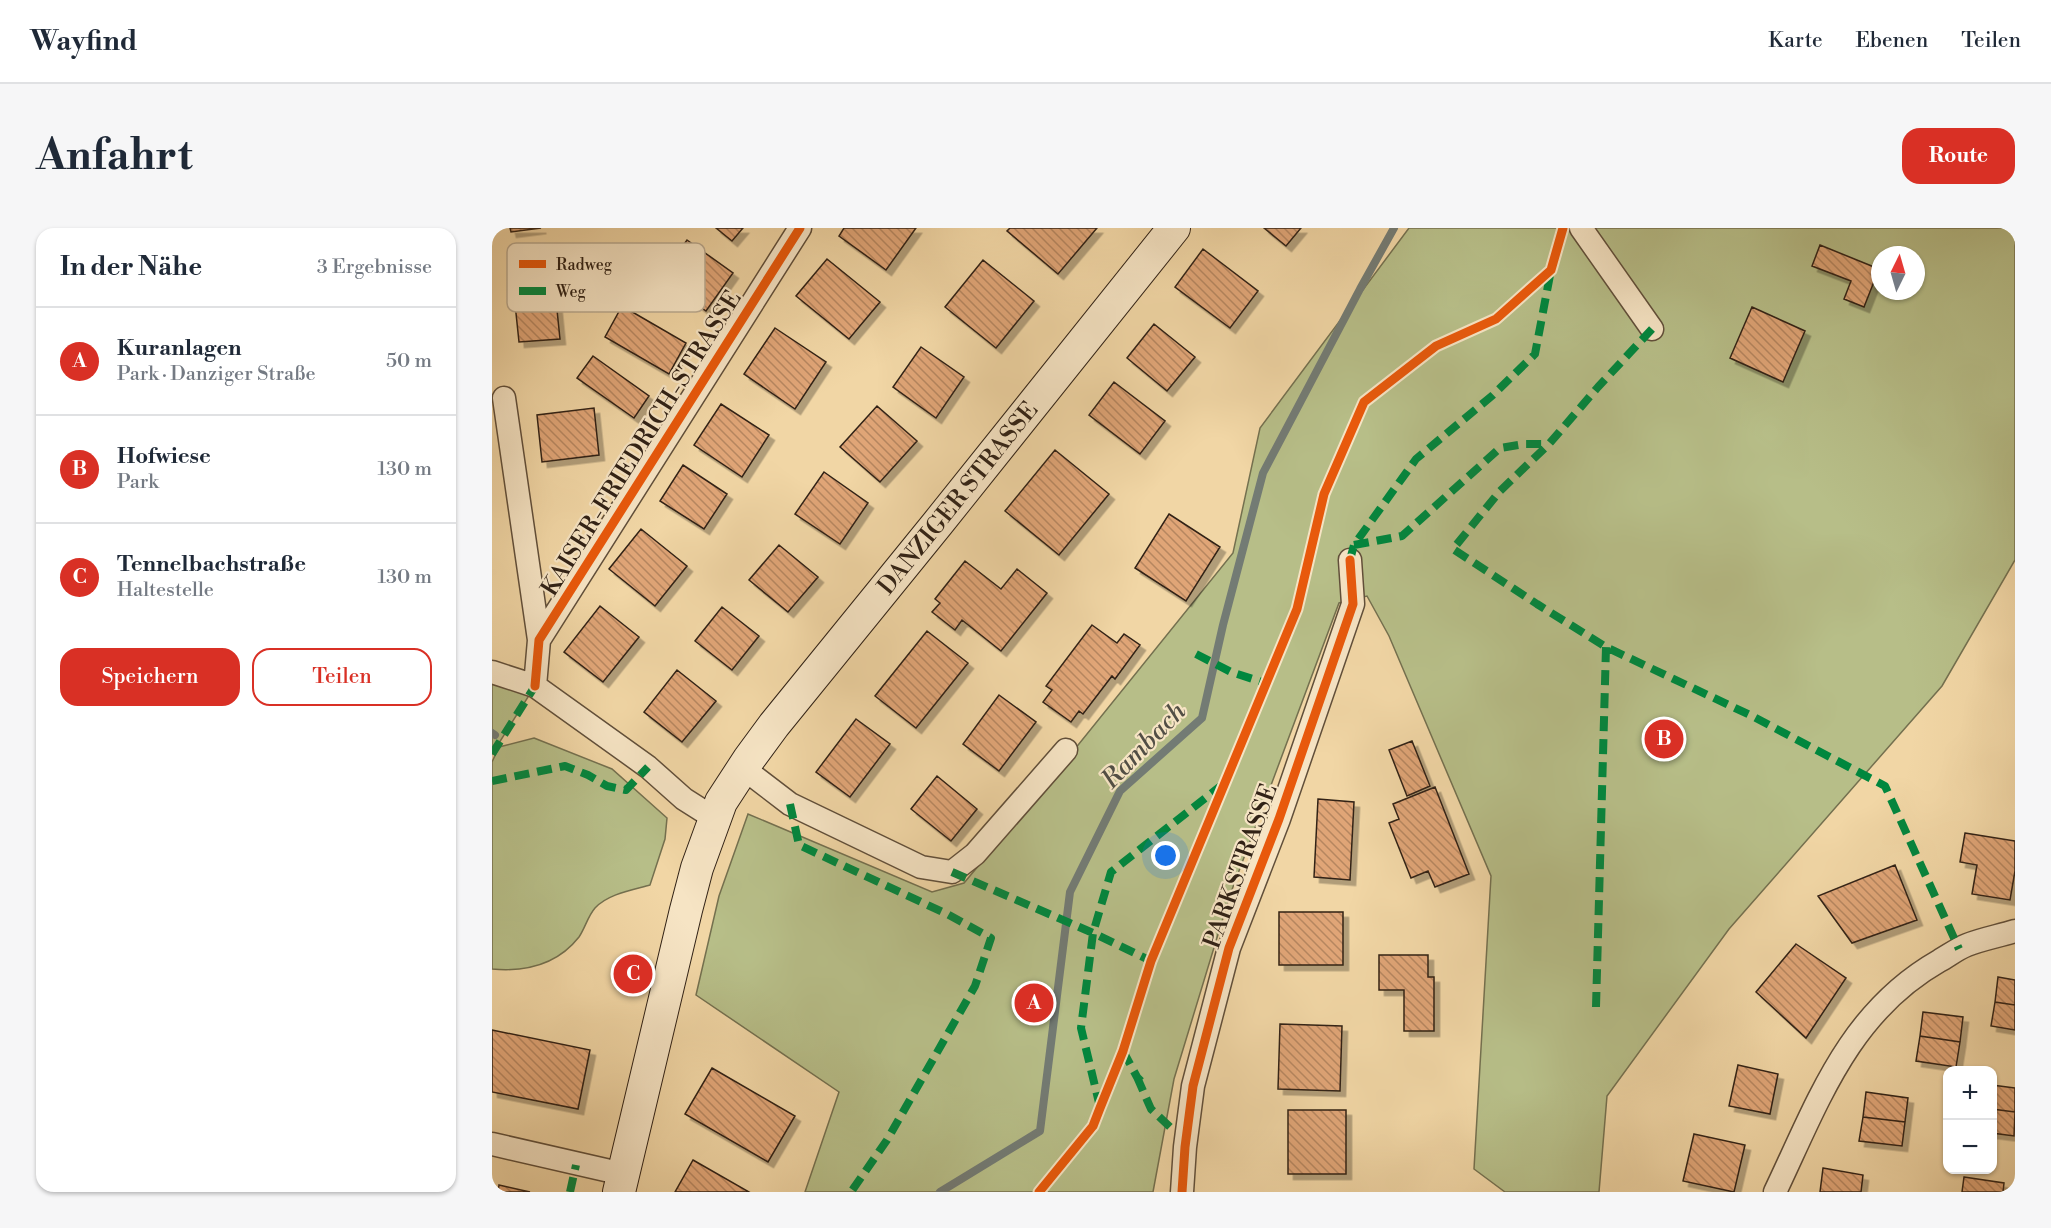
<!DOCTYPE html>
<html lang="de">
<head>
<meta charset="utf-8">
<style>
	body { margin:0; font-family:"Libre Bodoni",serif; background:#f6f6f7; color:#1f2937 }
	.controls { position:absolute; right:18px; bottom:18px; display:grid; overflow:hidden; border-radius:12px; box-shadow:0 2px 4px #0004 }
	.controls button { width:54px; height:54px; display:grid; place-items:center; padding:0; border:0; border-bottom:2px solid #e0e1e3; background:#fff; color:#1f2937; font:30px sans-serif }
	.compass { position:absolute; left:1379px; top:18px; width:54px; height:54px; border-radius:50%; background:#fff; box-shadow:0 2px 4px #0004; rotate:5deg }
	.you { position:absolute; left:674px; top:628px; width:21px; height:21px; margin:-15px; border:4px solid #fff; border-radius:50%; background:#1a73e8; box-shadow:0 0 0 9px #1a73e833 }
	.badge { display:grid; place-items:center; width:39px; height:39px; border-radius:50%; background:#d93025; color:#fff; font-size:20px; font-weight:700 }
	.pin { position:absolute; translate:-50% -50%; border:3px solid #fff; box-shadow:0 2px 6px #0006 }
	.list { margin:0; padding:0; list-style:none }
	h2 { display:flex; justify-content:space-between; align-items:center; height:78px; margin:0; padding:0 24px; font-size:26px }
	h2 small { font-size:20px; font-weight:400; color:#747a83 }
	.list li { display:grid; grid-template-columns:39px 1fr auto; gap:18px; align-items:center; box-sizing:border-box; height:108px; padding:0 24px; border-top:2px solid #e0e1e3 }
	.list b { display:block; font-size:22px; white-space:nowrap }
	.list p { margin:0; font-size:20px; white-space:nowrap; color:#747a83 }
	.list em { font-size:20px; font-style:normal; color:#747a83 }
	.actions { display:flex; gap:12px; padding:18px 24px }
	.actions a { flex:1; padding:14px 0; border:2px solid #d93025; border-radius:18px; text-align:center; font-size:21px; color:#d93025 }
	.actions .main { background:#d93025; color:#fff }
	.map { position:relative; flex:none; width:1523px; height:964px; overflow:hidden; border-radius:18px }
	header { display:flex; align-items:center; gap:36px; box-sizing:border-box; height:84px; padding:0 30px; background:#fff; border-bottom:2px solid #e0e1e3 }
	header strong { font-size:28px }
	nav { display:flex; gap:33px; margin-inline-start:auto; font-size:21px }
	.intro { display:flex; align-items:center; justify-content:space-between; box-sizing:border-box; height:144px; padding:0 36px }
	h1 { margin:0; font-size:42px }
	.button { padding:15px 27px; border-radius:18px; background:#d93025; color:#fff; font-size:21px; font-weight:700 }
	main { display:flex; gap:36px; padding:0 36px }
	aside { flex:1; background:#fff; border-radius:18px; box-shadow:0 2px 4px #0004 }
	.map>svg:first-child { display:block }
	.green { fill:#b7be88; stroke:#74704f; stroke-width:1.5; fill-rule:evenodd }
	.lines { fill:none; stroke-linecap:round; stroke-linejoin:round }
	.stream { stroke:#737b74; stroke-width:8 }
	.building { fill:url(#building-back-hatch); stroke:#312216; stroke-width:1.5; filter:url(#shadow) }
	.minor-casing { stroke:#614f3a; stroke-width:25 }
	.secondary-casing { stroke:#312216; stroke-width:34 }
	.minor { stroke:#f6e4c4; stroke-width:22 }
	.secondary { stroke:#f6e4c4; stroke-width:32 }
	.quiet { stroke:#00873e; stroke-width:8; stroke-dasharray:15 8; stroke-linecap:butt }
	.cycleway-casing { stroke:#f6e4c4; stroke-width:13 }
	.cycleway { stroke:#e8590c; stroke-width:9 }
	.labels { text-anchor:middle; stroke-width:4.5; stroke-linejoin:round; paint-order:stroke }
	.street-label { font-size:24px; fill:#312216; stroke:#f6e4c4 }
	.water-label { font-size:26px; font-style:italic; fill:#524e45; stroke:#f6e4c4 }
	.key { fill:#f6e4c4; stroke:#bbaa90; stroke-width:1.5 }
	.key-label { font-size:16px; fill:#312216 }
</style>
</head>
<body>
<header>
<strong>Wayfind</strong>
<nav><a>Karte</a><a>Ebenen</a><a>Teilen</a></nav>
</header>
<div class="intro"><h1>Anfahrt</h1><a class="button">Route</a></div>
<main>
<aside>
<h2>In der Nähe<small>3 Ergebnisse</small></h2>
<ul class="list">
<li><span class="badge">A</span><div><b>Kuranlagen</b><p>Park · Danziger Straße</p></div><em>50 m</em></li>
<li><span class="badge">B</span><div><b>Hofwiese</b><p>Park</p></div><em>130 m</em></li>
<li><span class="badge">C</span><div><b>Tennelbachstraße</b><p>Haltestelle</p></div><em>130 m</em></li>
</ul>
<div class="actions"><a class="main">Speichern</a><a>Teilen</a></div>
</aside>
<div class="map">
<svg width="1523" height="964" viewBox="0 0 1523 964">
	<defs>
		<pattern id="building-back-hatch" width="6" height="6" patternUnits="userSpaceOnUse" patternTransform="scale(1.5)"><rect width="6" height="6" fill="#e0a577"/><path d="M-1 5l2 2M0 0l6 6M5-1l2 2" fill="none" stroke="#b68661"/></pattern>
		<filter id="shadow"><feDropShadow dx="5.5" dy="5.5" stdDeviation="0" flood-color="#0004"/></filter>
	</defs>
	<rect width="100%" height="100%" fill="#f1d6a5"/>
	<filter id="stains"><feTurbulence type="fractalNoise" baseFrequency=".00333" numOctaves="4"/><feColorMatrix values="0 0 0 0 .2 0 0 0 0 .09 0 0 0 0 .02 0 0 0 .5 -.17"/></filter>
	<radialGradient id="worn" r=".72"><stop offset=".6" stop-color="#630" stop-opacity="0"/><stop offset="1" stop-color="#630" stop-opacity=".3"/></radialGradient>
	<path class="green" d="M 917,0 L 1523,0 L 1523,332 L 1450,458 L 1237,701 L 1115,868 L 1107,964 L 1013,964 L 982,941 L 999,648 L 897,408 L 875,368 L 847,375 L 738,667 L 682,851 L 661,964 L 313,964 L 347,864 L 204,767 L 227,668 L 256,586 L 440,664 L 472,655 L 549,563 L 741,325 L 768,200 ZM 1388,27 L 1424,27 L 1424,63 L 1388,63 Z
		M 0,444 L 43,458 L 0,526 Z
		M 42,510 L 120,541 L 175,590 L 173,611 L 158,657 C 140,662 116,666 103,680 C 96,688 93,700 87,709 C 65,737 33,744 0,741 L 0,534 L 7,519 Z"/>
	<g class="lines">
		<path class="stream" d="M 0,505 L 3,507
			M 448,964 L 548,903 L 578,664 L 628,563 L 710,490 L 731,397 L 771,245 L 868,61 L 902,0"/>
	</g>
	<path class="building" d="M 18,0 L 49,0 L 19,4 Z
		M 224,0 L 251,0 L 240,13 Z
		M 352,0 L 424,0 L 394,42 L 347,8 Z
		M 518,0 L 605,0 L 566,46 L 515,3 Z
		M 772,0 L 809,0 L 794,18 Z
		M 195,12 L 241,45 L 214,83 L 168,50 Z
		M 1328,17 L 1387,41 L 1372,79 L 1352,71 L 1359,53 L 1320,38 Z
		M 711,21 L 766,63 L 738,100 L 683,59 Z
		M 335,31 L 388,74 L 357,111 L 304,68 Z
		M 491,32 L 542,73 L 504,120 L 453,79 Z
		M 61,43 L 68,111 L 27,114 L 20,47 Z
		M 130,78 L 194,115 L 177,146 L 113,109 Z
		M 1260,79 L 1313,103 L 1291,154 L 1238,130 Z
		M 662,96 L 703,129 L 675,163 L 635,130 Z
		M 283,100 L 334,134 L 303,181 L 252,146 Z
		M 429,119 L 472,149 L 444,190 L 401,159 Z
		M 101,128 L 157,168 L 142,190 L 85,150 Z
		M 622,154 L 673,193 L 648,226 L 597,187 Z
		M 229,176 L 277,207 L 250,249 L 202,217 Z
		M 385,178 L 425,213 L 388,254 L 348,219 Z
		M 102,180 L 107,227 L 50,234 L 45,187 Z
		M 563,222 L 617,266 L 567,327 L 513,283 Z
		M 191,237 L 235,266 L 212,301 L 168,273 Z
		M 332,244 L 376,275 L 348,316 L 303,286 Z
		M 677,286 L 728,319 L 694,373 L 643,340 Z
		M 149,301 L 195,338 L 163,378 L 117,341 Z
		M 287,317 L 326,349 L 296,384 L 257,352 Z
		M 473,333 L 509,361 L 525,341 L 555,365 L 509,423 L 470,392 L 463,402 L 440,384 L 448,375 L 443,371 Z
		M 108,378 L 147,409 L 111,454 L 72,424 Z
		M 230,379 L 267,408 L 240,442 L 203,413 Z
		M 600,397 L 625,415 L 632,406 L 648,417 L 623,451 L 620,448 L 591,486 L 587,483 L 579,494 L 551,474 L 560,462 L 554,458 Z
		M 435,403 L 476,435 L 424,500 L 383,468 Z
		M 185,442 L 224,473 L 190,514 L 152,484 Z
		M 507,467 L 544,494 L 507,543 L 471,516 Z
		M 364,491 L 398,516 L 358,569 L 324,544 Z
		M 920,513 L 938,558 L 915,568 L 897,522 Z
		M 445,548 L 485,581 L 459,613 L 419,581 Z
		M 943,559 L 977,646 L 943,659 L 936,643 L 919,650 L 897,595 L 907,591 L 901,576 Z
		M 826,571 L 862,574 L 858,652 L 822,649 Z
		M 1473,605 L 1523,613 L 1523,643 L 1518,672 L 1480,666 L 1485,637 L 1468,634 Z
		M 1403,637 L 1425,692 L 1360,715 L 1326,668 Z
		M 787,684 L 851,684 L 851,737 L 787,737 Z
		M 1304,716 L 1354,750 L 1314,810 L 1264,764 Z
		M 887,727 L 936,727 L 936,749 L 942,749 L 942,803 L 912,803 L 912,762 L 887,762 Z
		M 1506,749 L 1523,752 L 1523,777 L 1503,774 Z
		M 1503,774 L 1523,777 L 1523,802 L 1499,798 Z
		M 1431,784 L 1471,789 L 1468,814 L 1428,808 Z
		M 788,796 L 850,798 L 848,863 L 786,861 Z
		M 0,802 L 98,822 L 86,881 L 0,864 Z
		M 1428,808 L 1468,814 L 1464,839 L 1424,833 Z
		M 1246,837 L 1286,846 L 1278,886 L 1237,878 Z
		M 220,840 L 303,888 L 276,934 L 193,886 Z
		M 1500,857 L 1523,860 L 1523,884 L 1500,881 Z
		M 1374,864 L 1416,870 L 1413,894 L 1371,889 Z
		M 1500,881 L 1523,884 L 1522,908 L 1500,905 Z
		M 796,882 L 854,882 L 854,946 L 796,946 Z
		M 1371,889 L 1413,894 L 1410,918 L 1367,913 Z
		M 1202,906 L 1253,917 L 1242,964 L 1191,953 Z
		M 201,932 L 257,964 L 183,964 Z
		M 1331,940 L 1371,947 L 1369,964 L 1328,964 Z
		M 1472,949 L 1512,955 L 1511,964 L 1470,964 Z
		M 7,957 L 38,964 L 6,964 Z"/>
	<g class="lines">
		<defs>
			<path id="minor" d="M 1089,0 L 1160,101
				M 12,170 L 47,412
				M 0,444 L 43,458 L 156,539 L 192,571 L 222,590
				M 43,458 L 47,412 L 308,0
				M 251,540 L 298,576 L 429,639 L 460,644 L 483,626 L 574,522
				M 0,916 L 131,946
				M 690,964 L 693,919 L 701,858 L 737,720 L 787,591 L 861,376 L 858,332
				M 1283,964 C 1326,874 1356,785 1447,733 C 1456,728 1465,721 1475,717 C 1490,711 1507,708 1523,703"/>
			<g id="secondary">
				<path id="s1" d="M 127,964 L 194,682 L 205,640 L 229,574 L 257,531 L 282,497 L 446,295 L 682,0"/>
			</g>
		</defs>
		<use href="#minor" class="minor-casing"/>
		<use href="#secondary" class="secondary-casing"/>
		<use href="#minor" class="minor"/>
		<use href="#secondary" class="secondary"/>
		<path class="quiet" d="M 1160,101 L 1106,159 L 1057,216 L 1008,263 L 961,321 L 1045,376 L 1114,419 L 1260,488 L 1393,558 L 1467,721
			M 862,317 L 910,308 L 1008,220 L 1032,216 L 1057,216
			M 858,332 L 862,317 L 924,231 L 1001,167 L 1043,126 L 1059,42
			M 704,426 L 739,444 L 773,455
			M 0,526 L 43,458
			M 0,553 L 73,538 L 96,547 L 115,558 L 134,562 L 156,539
			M 298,576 L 307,617 L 455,686 L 499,710 L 483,758 L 395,912 L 359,964
			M 460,644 L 601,705 L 659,733
			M 1104,779 L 1114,419
			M 631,823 L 645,849 L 649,853
			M 645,849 L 659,881 L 678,899
			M 608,879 L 589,800 L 601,705 L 619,644 L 730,557
			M 78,964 L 84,937"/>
		<defs>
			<path id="cycleway" d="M 43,458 L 47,412 L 308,0
				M 547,964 L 601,898 L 608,880 L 631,823 L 659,733 L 805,381 L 832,266 L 872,174 L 944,118 L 1004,91 L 1059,42 L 1071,0
				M 690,964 L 693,919 L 701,858 L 737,720 L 787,591 L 861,376 L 858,332"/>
		</defs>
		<use href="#cycleway" class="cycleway-casing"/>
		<use href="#cycleway" class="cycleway"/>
	</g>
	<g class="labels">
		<g class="street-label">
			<text transform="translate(149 215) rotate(-58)" y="8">KAISER-FRIEDRICH-STRASSE</text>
			<text dy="8" stroke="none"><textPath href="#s1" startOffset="789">DANZIGER STRASSE</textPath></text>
			<text transform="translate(748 638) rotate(-70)" y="8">PARKSTRASSE</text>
		</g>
		<g class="water-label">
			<text transform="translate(651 517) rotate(-46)" y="9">Rambach</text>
		</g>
	</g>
	<rect x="15" y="15" width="198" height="69" rx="9" class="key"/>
	<rect x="27" y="32" width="27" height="8" fill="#e8590c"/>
	<rect x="27" y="59" width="27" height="8" fill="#00873e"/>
	<g class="key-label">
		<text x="64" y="42">Radweg</text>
		<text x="64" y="69">Weg</text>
	</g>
	<rect width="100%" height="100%" filter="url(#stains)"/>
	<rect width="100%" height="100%" fill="url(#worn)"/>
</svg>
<div class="controls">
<button>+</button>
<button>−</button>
</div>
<svg class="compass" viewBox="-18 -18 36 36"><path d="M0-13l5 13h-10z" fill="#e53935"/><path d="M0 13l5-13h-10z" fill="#747a83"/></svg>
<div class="you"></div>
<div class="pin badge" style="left:542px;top:775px">A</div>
<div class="pin badge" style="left:1172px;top:511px">B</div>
<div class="pin badge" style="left:141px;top:746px">C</div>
</div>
</main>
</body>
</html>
